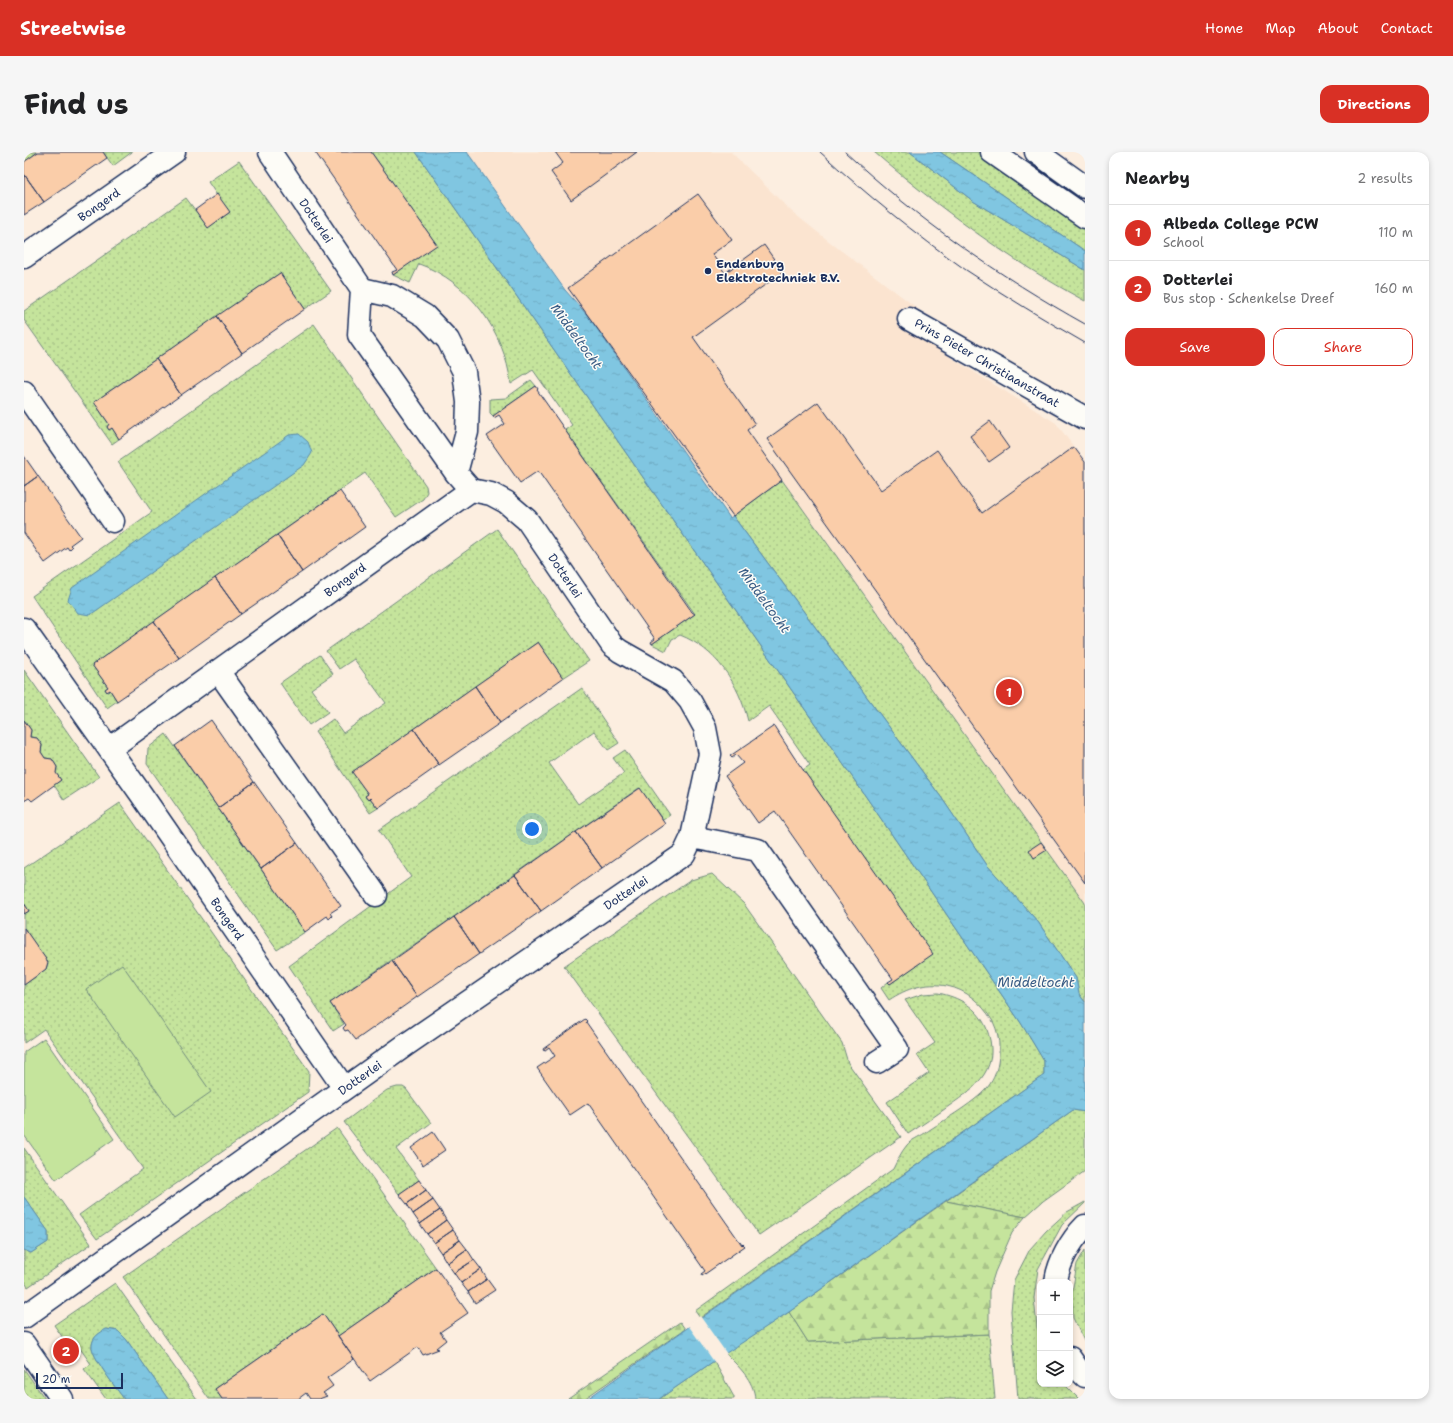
<!DOCTYPE html>
<html lang="en">
<head>
<meta charset="utf-8">
<style>
	body { margin:0; font-family:"Shantell Sans",sans-serif; background:#f6f6f6; color:#202124 }
	.controls { position:absolute; right:12px; bottom:12px; display:grid; overflow:hidden; border-radius:8px; box-shadow:0 2px 6px #0003 }
	.controls button { width:36px; height:36px; display:grid; place-items:center; padding:0; border:0; border-bottom:1px solid #e0e0e0; background:#fff; color:#202124; font:20px sans-serif }
	.scale { position:absolute; left:12px; bottom:10px; width:87px; box-sizing:border-box; padding-left:4px; border:2px solid #1b2f5e; border-top:0; font-size:11px; line-height:14px; white-space:nowrap; color:#1b2f5e; -webkit-text-stroke:3px #fdfcf7; paint-order:stroke }
	.you { position:absolute; left:508px; top:677px; width:14px; height:14px; margin:-10px; border:3px solid #fff; border-radius:50%; background:#1a73e8; box-shadow:0 0 0 6px #1a73e833 }
	.badge { display:grid; place-items:center; width:26px; height:26px; border-radius:50%; background:#d93025; color:#fff; font-size:13px; font-weight:700 }
	.pin { position:absolute; translate:-50% -50%; border:2px solid #fff; box-shadow:0 1px 4px #0006 }
	.list { margin:0; padding:0; list-style:none }
	h2 { display:flex; justify-content:space-between; align-items:center; height:52px; margin:0; padding:0 16px; font-size:17px }
	h2 small { font-size:13px; font-weight:400; color:#757577 }
	.list li { display:grid; grid-template-columns:26px 1fr auto; gap:12px; align-items:center; box-sizing:border-box; height:56px; padding:0 16px; border-top:1px solid #e0e0e0 }
	.list b { display:block; font-size:15px; white-space:nowrap }
	.list p { margin:0; font-size:13px; white-space:nowrap; color:#757577 }
	.list em { font-size:13px; font-style:normal; color:#757577 }
	.actions { display:flex; gap:8px; padding:12px 16px }
	.actions a { flex:1; padding:9px 0; border:1px solid #d93025; border-radius:12px; text-align:center; font-size:14px; color:#d93025 }
	.actions .main { background:#d93025; color:#fff }
	.icon { flex:none; width:22px; height:22px; fill:none; stroke:currentColor; stroke-width:2; stroke-linecap:round; stroke-linejoin:round }
	.map { position:relative; flex:none; width:1061px; height:1247px; overflow:hidden; border-radius:12px }
	header { display:flex; align-items:center; gap:24px; box-sizing:border-box; height:56px; padding:0 20px; background:#d93025; color:#fff }
	header strong { font-size:19px }
	nav { display:flex; gap:22px; margin-inline-start:auto; font-size:14px }
	.intro { display:flex; align-items:center; justify-content:space-between; box-sizing:border-box; height:96px; padding:0 24px }
	h1 { margin:0; font-size:28px }
	.button { padding:10px 18px; border-radius:12px; background:#d93025; color:#fff; font-size:14px; font-weight:700 }
	main { display:flex; gap:24px; padding:0 24px }
	aside { flex:1; background:#fff; border-radius:12px; box-shadow:0 2px 6px #0003 }
	.map>svg:first-child { display:block }
	.built { fill:#fbe4d0 }
	.grass { fill:url(#grass-dots); stroke:#708a7d }
	.forest { fill:url(#forest-firs); stroke:#708a7d }
	.pitch { fill:#c5e49c; stroke:#708a7d }
	.water { fill:url(#water-ripples); stroke:#588aad }
	.pier { fill:#fceee0 }
	.building { fill:#facda9; stroke:#1b2f5e }
	.lines { fill:none; stroke-linecap:round; stroke-linejoin:round }
	.minor-casing { stroke:#1b2f5e; stroke-width:25 }
	.tertiary-casing { stroke:#1b2f5e; stroke-width:25 }
	.secondary-casing { stroke:#1b2f5e; stroke-width:25 }
	.minor { stroke:#fdfcf7; stroke-width:22 }
	.tertiary { stroke:#fdfcf7; stroke-width:22 }
	.secondary { stroke:#fdfcf7; stroke-width:22 }
	.tram { stroke:#1b2f5e; stroke-width:1 }
	.poi-dot { fill:#1b2f5e; stroke:#fdfcf7; stroke-width:1.5 }
	.labels { text-anchor:middle; stroke-width:3; stroke-linejoin:round; paint-order:stroke }
	.street-label { font-size:12px; fill:#1b2f5e; stroke:#fdfcf7 }
	.poi-label { font-size:12px; font-weight:bold; fill:#1b2f5e; stroke:#fdfcf7; text-anchor:start }
	.water-label { font-size:13px; font-style:italic; fill:#395c85; stroke:#fdfcf7 }
</style>
</head>
<body>
<header>
<strong>Streetwise</strong>
<nav><a>Home</a><a>Map</a><a>About</a><a>Contact</a></nav>
</header>
<div class="intro"><h1>Find us</h1><a class="button">Directions</a></div>
<main>
<div class="map">
<svg width="1061" height="1247" viewBox="0 0 1061 1247">
	<defs>
		<pattern id="grass-dots" width="8" height="8" patternUnits="userSpaceOnUse"><rect width="8" height="8" fill="#c5e49c"/><path d="M2 2h.1M6 6h.1" fill="none" stroke="#a9c489" stroke-width="1.8" stroke-linecap="round"/></pattern>
		<pattern id="forest-firs" width="22" height="20" patternUnits="userSpaceOnUse"><rect width="22" height="20" fill="#c5e49c"/><path d="M5 1l3.5 6h-7zM16 11l3.5 6h-7z" fill="#a9c489"/></pattern>
		<pattern id="water-ripples" width="26" height="14" patternUnits="userSpaceOnUse"><rect width="26" height="14" fill="#80c6e1"/><path d="M2 4q2-2 4 0t4 0M15 11q2-2 4 0t4 0" fill="none" stroke="#6eaac3"/></pattern>
	</defs>
	<rect width="100%" height="100%" fill="#fceee0"/>
	<filter id="ink" filterUnits="userSpaceOnUse"><feTurbulence type="fractalNoise" baseFrequency=".025" numOctaves="2"/><feDisplacementMap in="SourceGraphic" scale="8" xChannelSelector="R" yChannelSelector="G"/><feConvolveMatrix kernelMatrix="1 2 1 2 8 2 1 2 1" color-interpolation-filters="sRGB"/></filter>
	<g filter="url(#ink)">
		<path class="built" d="M 443,0 L 707,0 L 767,59 L 811,94 L 893,156 L 873,172 L 1032,271 L 1061,310 L 1061,751 L 759,329 L 706,367 Z"/>
		<path class="grass" d="M 0,0 L 14,0 L 0,10 Z
			M 79,0 L 108,0 L 89,14 Z
			M 347,0 L 392,0 L 838,639 L 997,871 L 1020,909 L 1020,923 L 676,1166 L 671,1159 L 869,1017 C 873,1009 877,1000 883,993 C 887,988 895,985 901,981 C 918,969 956,948 966,932 C 972,923 974,914 975,903 C 976,892 974,878 968,868 C 957,851 943,838 923,834 C 902,830 883,836 865,848 L 857,836 L 864,830 L 866,832 L 908,802 L 779,618 L 786,613 L 745,554 L 724,569 C 715,532 692,497 656,483 L 648,487 L 642,499 L 628,492 L 671,462 L 541,278 L 548,273 L 509,218 L 487,232 C 480,179 446,130 395,112 L 386,131 L 369,123 L 412,92 Z
			M 850,0 L 886,0 L 949,49 L 1061,118 L 1061,149 C 985,108 915,56 850,0 Z
			M 916,0 L 959,0 L 1061,73 L 1061,99 Z
			M 215,9 L 307,139 L 281,157 L 256,121 L 70,250 L 85,272 L 83,275 L 85,278 L 88,276 L 95,287 L 88,292 L 0,168 L 0,159 L 162,46 L 184,75 L 205,61 L 184,30 Z
			M 290,172 L 402,334 L 403,340 L 399,347 L 372,365 L 341,321 L 68,513 L 84,535 L 81,537 L 83,540 L 86,538 L 93,549 L 83,556 L 8,444 L 128,360 L 94,310 Z
			M 507,228 L 512,234 L 469,264 L 466,261 L 466,247 L 482,246 Z
			M 758,328 L 1061,751 L 1061,850 L 1055,842 L 1052,826 L 1014,770 L 963,713 L 917,645 L 709,364 Z
			M 473,377 L 565,509 L 539,526 L 514,490 L 329,620 L 344,642 L 341,645 L 344,648 L 346,646 L 354,656 L 346,661 L 291,580 L 309,567 L 319,581 L 362,551 L 330,507 L 315,517 L 302,499 Z
			M 296,503 L 309,522 L 287,537 L 304,560 L 285,573 L 256,531 Z
			M 0,518 L 75,625 L 40,648 L 30,633 L 37,628 L 32,621 L 33,615 L 28,607 L 21,606 L 17,600 L 18,593 L 13,586 L 6,585 L 7,578 L 0,568 Z
			M 558,536 L 595,591 L 584,598 L 570,579 L 525,611 L 554,652 L 600,621 L 589,606 L 601,598 L 646,663 L 639,668 L 615,636 L 306,851 L 320,872 L 309,879 L 265,814 L 387,725 L 355,678 Z
			M 142,582 L 281,780 L 253,798 L 123,612 L 124,596 Z
			M 96,651 L 285,919 L 284,940 L 73,1087 L 55,1063 L 119,1017 L 20,877 L 0,891 L 0,833 L 22,817 L 24,811 L 0,776 L 0,762 L 5,759 L 0,751 L 0,716 Z
			M 688,722 L 720,752 L 818,891 L 824,911 L 877,985 L 735,1083 L 540,814 L 667,728 Z
			M 914,841 C 935,845 953,855 962,875 C 978,915 954,934 925,954 C 911,964 898,973 884,982 L 863,950 L 905,921 L 893,903 L 911,891 L 881,848 L 899,842 Z
			M 373,935 L 379,935 L 382,937 L 407,971 L 372,997 L 395,1028 L 375,1042 L 320,970 L 363,938 Z
			M 1049,958 L 1061,960 L 1061,1019 L 1019,1049 L 1001,1065 L 922,1049 Z
			M 313,976 L 412,1116 L 314,1184 L 299,1162 L 191,1237 L 198,1247 L 185,1247 L 99,1125 Z
			M 0,996 L 67,1092 L 4,1135 L 0,1129 L 0,1098 L 7,1101 L 24,1090 L 24,1079 L 0,1045 Z
			M 1061,1050 L 1061,1051 L 1038,1073 L 1014,1117 L 1010,1146 L 1013,1175 L 1016,1185 L 1016,1232 L 1040,1232 L 1055,1247 L 994,1247 L 987,1159 L 990,1128 L 1006,1097 L 1022,1079 L 1043,1060 Z
			M 1061,1098 L 1061,1191 L 1049,1166 L 1048,1141 L 1053,1112 Z
			M 91,1131 L 173,1247 L 144,1247 L 102,1187 L 94,1179 L 83,1177 C 76,1181 69,1184 68,1193 C 66,1203 93,1237 100,1247 L 82,1247 L 60,1217 L 67,1212 L 53,1192 L 46,1196 L 30,1173 Z
			M 765,1160 L 784,1190 L 965,1182 L 971,1247 L 731,1247 C 730,1228 714,1214 701,1201 Z
			M 690,1209 L 710,1245 L 710,1247 L 635,1247 Z
			M 0,1217 L 21,1247 L 5,1247 L 0,1240 Z"/>
		<path class="forest" d="M 922,1049 L 1001,1065 L 988,1081 L 971,1120 L 965,1139 L 965,1182 L 784,1190 L 765,1160 Z
			M 656,1170 L 661,1177 L 560,1247 L 544,1247 Z"/>
		<path class="pitch" d="M 98,812 L 187,940 L 151,965 L 62,837 Z
			M 20,886 L 90,987 L 32,1028 L 0,983 L 0,900 Z"/>
		<path class="water" d="M 392,0 L 443,0 L 541,138 L 564,164 L 706,366 L 709,364 L 917,645 L 963,713 L 1014,770 L 1052,826 L 1055,842 L 1061,850 L 1061,960 L 1049,958 L 765,1160 L 690,1209 L 635,1247 L 563,1247 L 1020,923 L 1020,909 L 997,871 L 838,639 Z
			M 886,0 L 916,0 L 1061,99 L 1061,118 L 949,49 Z
			M 275,282 L 284,290 L 288,301 L 280,313 L 66,463 L 54,461 L 44,448 L 48,436 L 265,283 Z
			M 0,1045 L 24,1079 L 24,1090 L 7,1101 L 0,1098 Z
			M 82,1177 L 94,1179 L 102,1187 L 144,1247 L 100,1247 C 93,1237 66,1203 68,1193 C 69,1184 76,1181 82,1177 Z"/>
		<path class="pier" d="M 676,1164 L 703,1202 L 691,1211 L 664,1173 Z"/>
		<path class="building" d="M 14,0 L 79,0 L 83,6 L 20,50 L 0,22 L 0,10 Z
			M 291,0 L 347,0 L 413,93 L 369,123 L 368,120 L 373,118 Z
			M 531,0 L 613,0 L 547,48 L 527,20 L 539,11 Z
			M 0,22 L 20,50 L 0,63 Z
			M 193,42 L 206,60 L 184,76 L 171,58 Z
			M 674,42 L 708,88 L 688,102 L 701,121 L 740,93 L 759,120 L 669,185 L 731,272 L 723,278 L 758,328 L 709,364 L 544,136 Z
			M 256,121 L 281,157 L 218,201 L 193,164 Z
			M 193,164 L 218,201 L 157,243 L 132,207 Z
			M 132,207 L 157,243 L 95,287 L 88,276 L 85,278 L 83,275 L 85,272 L 70,250 Z
			M 512,234 L 514,237 L 513,238 L 668,460 L 671,462 L 628,492 L 627,490 L 631,487 L 514,319 L 496,331 L 463,284 L 481,272 L 475,263 L 470,266 L 469,264 Z
			M 794,250 L 857,338 L 913,298 L 958,361 L 1050,295 L 1061,310 L 1061,731 L 743,287 Z
			M 966,269 L 985,296 L 965,310 L 946,284 Z
			M 0,304 L 14,324 L 0,334 Z
			M 14,324 L 57,385 L 46,393 L 48,395 L 45,398 L 43,395 L 21,411 L 0,381 L 0,334 Z
			M 316,339 L 341,375 L 278,420 L 253,383 Z
			M 253,383 L 278,420 L 217,462 L 191,426 Z
			M 191,426 L 217,462 L 155,506 L 130,469 Z
			M 130,469 L 155,506 L 93,549 L 86,538 L 83,540 L 81,537 L 84,535 L 68,513 Z
			M 514,490 L 539,526 L 476,571 L 451,534 Z
			M 451,534 L 476,571 L 415,613 L 390,577 Z
			M 0,568 L 7,578 L 6,585 L 13,586 L 18,593 L 17,600 L 21,606 L 28,607 L 33,615 L 32,621 L 37,628 L 8,649 L 5,646 L 0,649 Z
			M 187,568 L 230,630 L 194,656 L 151,594 Z
			M 750,574 L 770,605 L 909,802 L 866,832 L 864,830 L 869,827 L 751,659 L 734,671 L 701,624 L 719,611 L 712,603 L 708,606 L 706,604 Z
			M 390,577 L 415,613 L 354,656 L 346,646 L 344,648 L 341,644 L 344,642 L 328,620 Z
			M 230,630 L 273,691 L 237,717 L 194,656 Z
			M 616,636 L 641,672 L 578,716 L 552,680 Z
			M 552,680 L 578,716 L 517,759 L 491,723 Z
			M 1017,690 L 1023,698 L 1010,706 L 1005,698 Z
			M 273,691 L 317,754 L 306,761 L 308,764 L 305,767 L 303,764 L 281,780 L 237,717 Z
			M 491,723 L 517,759 L 455,802 L 430,765 Z
			M 0,751 L 5,759 L 0,762 Z
			M 430,765 L 455,802 L 393,845 L 368,809 Z
			M 0,776 L 24,810 L 22,817 L 0,833 Z
			M 368,809 L 393,845 L 332,888 L 324,878 L 321,879 L 319,876 L 322,873 L 306,851 Z
			M 561,867 L 563,869 L 562,870 L 718,1093 L 719,1092 L 721,1094 L 678,1124 L 677,1122 L 681,1119 L 564,951 L 546,963 L 513,916 L 531,904 L 525,895 L 520,899 L 519,897 Z
			M 409,980 L 421,998 L 399,1013 L 387,996 Z
			M 395,1028 L 402,1038 L 383,1052 L 375,1042 Z
			M 402,1038 L 409,1048 L 389,1062 L 383,1052 Z
			M 409,1048 L 416,1058 L 396,1072 L 389,1062 Z
			M 416,1058 L 422,1068 L 403,1082 L 396,1072 Z
			M 422,1068 L 429,1078 L 410,1091 L 403,1082 Z
			M 429,1078 L 436,1088 L 417,1101 L 410,1091 Z
			M 436,1088 L 443,1097 L 423,1111 L 417,1101 Z
			M 443,1097 L 450,1108 L 430,1121 L 423,1111 Z
			M 450,1108 L 457,1117 L 437,1131 L 430,1121 Z
			M 412,1116 L 444,1161 L 416,1180 L 422,1188 L 412,1196 L 415,1197 L 399,1203 L 394,1195 L 346,1229 L 314,1184 Z
			M 457,1117 L 463,1127 L 444,1140 L 437,1131 Z
			M 463,1127 L 471,1138 L 451,1151 L 444,1140 Z
			M 299,1162 L 330,1207 L 303,1226 L 309,1234 L 299,1241 L 303,1244 L 295,1247 L 286,1247 L 282,1241 L 274,1247 L 198,1247 L 191,1237 Z"/>
		<g class="lines">
			<defs>
				<path id="minor" d="M 0,105 L 150,0
					M 338,137 L 335,183 L 432,321
					M 885,167 L 1061,266
					M 0,240 L 89,369
					M 0,477 L 117,642 L 320,936
					M 194,519 L 352,743
					M 85,597 L 447,338
					M 668,685 L 734,698 L 873,897 L 853,910
					M 1032,1130 C 1034,1111 1047,1088 1061,1074
					M 0,1165 L 383,892 L 660,702 L 668,685 L 686,602 L 681,576 L 666,549 L 649,529 L 596,499 L 588,493 L 503,368 L 482,350 L 467,342 L 447,338 L 432,321 L 443,280 L 444,250 L 440,220 L 424,188 L 401,164 L 368,144 L 338,137 L 246,0
					M 1046,1206 L 1053,1216 L 1061,1224"/>
				<path id="tertiary" d="M 0,1192 L 38,1247"/>
				<path id="secondary" d="M 968,0 L 1061,65
					M 1012,0 L 1061,35"/>
			</defs>
			<use href="#minor" class="minor-casing"/>
			<use href="#tertiary" class="tertiary-casing"/>
			<use href="#secondary" class="secondary-casing"/>
			<use href="#minor" class="minor"/>
			<use href="#tertiary" class="tertiary"/>
			<use href="#secondary" class="secondary"/>
			<path class="tram" d="M 796,0 C 842,42 891,82 942,118 C 981,144 1021,168 1061,191
				M 821,0 C 893,67 975,124 1061,172"/>
		</g>
	</g>
	<circle class="poi-dot" cx="684" cy="119" r="4"/>
	<g class="labels">
		<g class="street-label">
			<text transform="translate(75 53) rotate(-35)" y="4">Bongerd</text>
			<text transform="translate(292 69) rotate(56)" y="4">Dotterlei</text>
			<text transform="translate(963 211) rotate(30)" y="4">Prins Pieter Christiaanstraat</text>
			<text transform="translate(541 424) rotate(56)" y="4">Dotterlei</text>
			<text transform="translate(321 428) rotate(-36)" y="4">Bongerd</text>
			<text transform="translate(602 741) rotate(-34)" y="4">Dotterlei</text>
			<text transform="translate(203 767) rotate(55)" y="4">Bongerd</text>
			<text transform="translate(336 926) rotate(-35)" y="4">Dotterlei</text>
		</g>
		<g class="poi-label">
			<text x="692" y="116">Endenburg<tspan x="692" dy="14">Elektrotechniek B.V.</tspan></text>
		</g>
		<g class="water-label">
			<text transform="translate(553 184) rotate(54)" y="5">Middeltocht</text>
			<text transform="translate(741 448) rotate(54)" y="5">Middeltocht</text>
			<text x="1012" y="835">Middeltocht</text>
		</g>
	</g>
</svg>
<div class="controls">
<button>+</button>
<button>−</button>
<button><svg class="icon" aria-label="layers" viewBox="0 0 24 24"><path d="M12 4l9 5-9 5-9-5zM3 14l9 5 9-5"/></svg></button>
</div>
<div class="scale">20 m</div>
<div class="you"></div>
<div class="pin badge" style="left:985px;top:540px">1</div>
<div class="pin badge" style="left:42px;top:1199px">2</div>
</div>
<aside>
<h2>Nearby<small>2 results</small></h2>
<ul class="list">
<li><span class="badge">1</span><div><b>Albeda College PCW</b><p>School</p></div><em>110 m</em></li>
<li><span class="badge">2</span><div><b>Dotterlei</b><p>Bus stop · Schenkelse Dreef</p></div><em>160 m</em></li>
</ul>
<div class="actions"><a class="main">Save</a><a>Share</a></div>
</aside>
</main>
</body>
</html>
